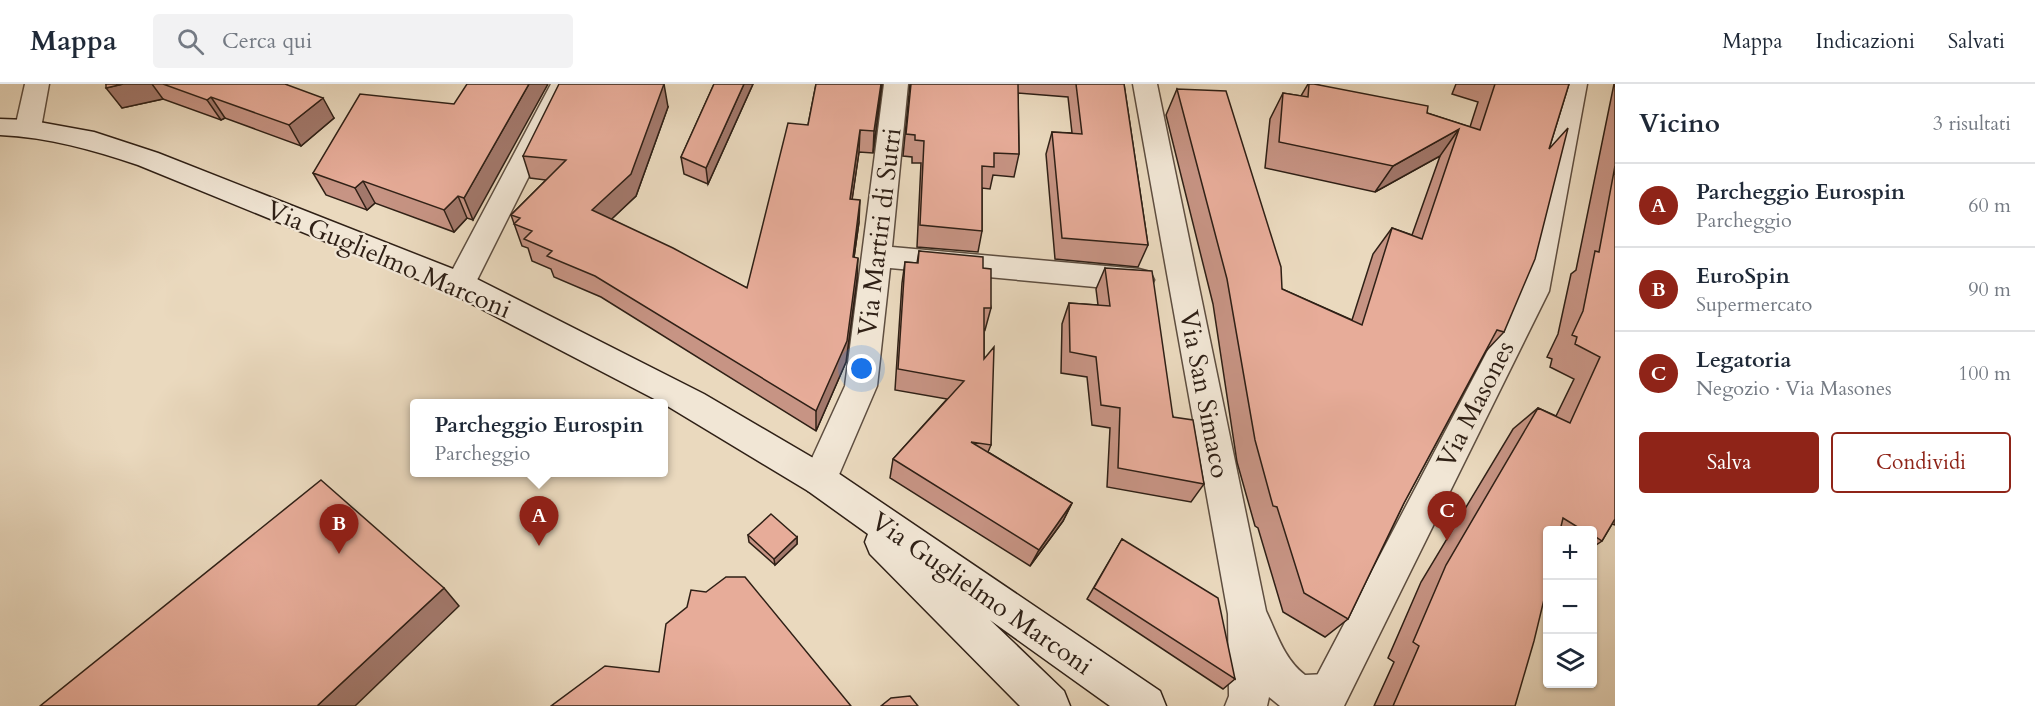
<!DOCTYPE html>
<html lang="it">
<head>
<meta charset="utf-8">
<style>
	body { margin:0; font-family:Cardo,serif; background:#f2f2f3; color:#1f2937 }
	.controls { position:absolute; right:18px; bottom:18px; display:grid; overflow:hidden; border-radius:6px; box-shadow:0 2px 4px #0004 }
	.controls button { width:54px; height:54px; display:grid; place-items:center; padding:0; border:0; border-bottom:2px solid #e0e1e3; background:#fff; color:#1f2937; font:30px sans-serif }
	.you { position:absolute; left:862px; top:285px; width:21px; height:21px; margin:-15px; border:4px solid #fff; border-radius:50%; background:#1a73e8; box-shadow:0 0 0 9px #1a73e833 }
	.badge { display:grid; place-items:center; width:39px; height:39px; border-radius:50%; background:#8f2418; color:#fff; font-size:20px; font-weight:700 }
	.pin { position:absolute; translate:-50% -50px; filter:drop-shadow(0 2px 3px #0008) }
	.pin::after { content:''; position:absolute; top:32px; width:21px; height:18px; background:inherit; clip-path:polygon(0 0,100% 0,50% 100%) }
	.popup { position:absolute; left:410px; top:315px; width:258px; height:78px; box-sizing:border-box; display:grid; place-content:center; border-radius:6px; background:#fff; filter:drop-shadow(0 2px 4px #0005); font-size:20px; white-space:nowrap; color:#747a83 }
	.popup b { font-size:22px; color:#1f2937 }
	.popup::after { content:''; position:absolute; left:50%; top:100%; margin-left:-12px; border:12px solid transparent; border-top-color:#fff }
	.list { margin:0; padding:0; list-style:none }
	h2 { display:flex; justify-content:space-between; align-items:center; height:78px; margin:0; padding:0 24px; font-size:26px }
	h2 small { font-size:20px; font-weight:400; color:#747a83 }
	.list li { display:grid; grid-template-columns:39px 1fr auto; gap:18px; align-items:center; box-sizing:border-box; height:84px; padding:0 24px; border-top:2px solid #e0e1e3 }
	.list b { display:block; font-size:22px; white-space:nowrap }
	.list p { margin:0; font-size:20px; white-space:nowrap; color:#747a83 }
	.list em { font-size:20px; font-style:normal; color:#747a83 }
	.actions { display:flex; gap:12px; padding:18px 24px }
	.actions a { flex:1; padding:14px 0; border:2px solid #8f2418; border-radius:6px; text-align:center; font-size:21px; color:#8f2418 }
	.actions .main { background:#8f2418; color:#fff }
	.icon { flex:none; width:33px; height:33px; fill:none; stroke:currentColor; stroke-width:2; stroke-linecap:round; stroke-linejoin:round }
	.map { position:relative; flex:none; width:1615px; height:622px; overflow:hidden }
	header { display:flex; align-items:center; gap:36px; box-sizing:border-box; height:84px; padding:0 30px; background:#fff; border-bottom:2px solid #e0e1e3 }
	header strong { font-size:28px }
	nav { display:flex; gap:33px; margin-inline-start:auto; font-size:21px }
	.search { width:420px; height:54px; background:#f2f2f3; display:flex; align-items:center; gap:15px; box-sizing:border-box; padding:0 21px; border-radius:6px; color:#747a83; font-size:22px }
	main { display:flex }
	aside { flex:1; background:#fff }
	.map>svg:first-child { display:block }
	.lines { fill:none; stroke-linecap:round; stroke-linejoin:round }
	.minor-casing { stroke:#5e4e40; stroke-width:3 }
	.tertiary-casing { stroke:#5e4e40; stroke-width:3 }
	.secondary-casing { stroke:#2f2016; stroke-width:3 }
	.minor { fill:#f1e6d5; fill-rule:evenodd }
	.tertiary { fill:#f1e6d5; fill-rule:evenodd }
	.secondary { fill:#f1e6d5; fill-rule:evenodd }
	.wall { fill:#c79484; stroke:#2f2016; stroke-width:1.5 }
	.shaded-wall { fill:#a2786b; stroke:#2f2016; stroke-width:1.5 }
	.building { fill:#e7ac99; stroke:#2f2016; stroke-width:1.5 }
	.labels { text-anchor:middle; stroke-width:4.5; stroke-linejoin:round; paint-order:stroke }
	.street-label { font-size:26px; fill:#2f2016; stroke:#f1e6d5 }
</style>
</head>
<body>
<header>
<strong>Mappa</strong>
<div class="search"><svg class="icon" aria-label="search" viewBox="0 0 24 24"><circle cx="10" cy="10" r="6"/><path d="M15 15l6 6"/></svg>Cerca qui</div>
<nav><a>Mappa</a><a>Indicazioni</a><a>Salvati</a></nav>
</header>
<main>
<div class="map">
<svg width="1615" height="622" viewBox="0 0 1615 622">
	<rect width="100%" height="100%" fill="#ead9be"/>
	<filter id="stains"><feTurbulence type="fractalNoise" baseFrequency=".00333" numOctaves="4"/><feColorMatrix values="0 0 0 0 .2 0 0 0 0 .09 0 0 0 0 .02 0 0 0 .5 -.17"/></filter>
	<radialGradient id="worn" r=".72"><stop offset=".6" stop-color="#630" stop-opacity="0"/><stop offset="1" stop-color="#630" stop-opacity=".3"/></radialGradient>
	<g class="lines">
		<defs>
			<path id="minor" d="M 551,0 L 575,0 L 471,208 L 460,211 L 449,208 L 445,200 Z
				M 884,0 L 908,0 L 892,163 L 1139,185 L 1150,188 L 1154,196 L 1150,204 L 1139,207 L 890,184 L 877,302 L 832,407 L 820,411 L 808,407 L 802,396 L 845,302 Z
				M 1563,0 L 1587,0 L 1549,207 L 1344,622 L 1301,622 L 1519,207 Z"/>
			<path id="tertiary" d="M 25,0 L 49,0 L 41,44 L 37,50 L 28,52 L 19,50 L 15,44 Z
				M 1133,0 L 1157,0 L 1266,527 C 1277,550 1284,575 1305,591 L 1327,590 L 1341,596 L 1347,610 L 1342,622 L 1280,622 L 1269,613 L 1267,622 L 1225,622 L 1229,612 L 1228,530 Z"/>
			<path id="secondary" d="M 0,35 L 28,36 L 94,48 L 158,69 L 471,192 L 704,310 L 832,385 L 1160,607 L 1166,622 L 1110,622 L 990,536 L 1064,607 L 1070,622 L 1020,622 L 870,470 L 865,458 L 868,450 L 808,407 L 664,320 L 449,208 L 138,81 C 93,66 48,53 0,51 Z"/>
		</defs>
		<use href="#minor" class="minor-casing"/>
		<use href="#tertiary" class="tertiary-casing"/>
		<use href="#secondary" class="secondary-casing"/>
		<use href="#minor" class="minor"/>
		<use href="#tertiary" class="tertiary"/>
		<use href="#secondary" class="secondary"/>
	</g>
	<path class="wall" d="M 106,0 L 285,0 L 334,34 L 301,62 L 225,34 L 221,36 L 163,15 L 122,24 Z
		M 714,0 L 753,0 L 708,100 L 684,90 L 681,73 Z
		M 816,0 L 882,0 L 873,69 L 859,68 L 852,115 L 859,138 L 854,173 L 857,195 L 846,278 L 816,347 L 601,213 L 554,193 L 551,185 L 532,177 L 528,164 L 522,162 L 511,131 L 546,96 L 530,94 L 523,72 L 668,23 L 636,112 L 611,135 L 747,204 L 808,41 Z
		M 910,0 L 1124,0 L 1148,161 L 1138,183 L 1055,175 L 1046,70 L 1052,48 L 1072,49 L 1068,13 L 1018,9 L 1019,70 L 1014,93 L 993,91 L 990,105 L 982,104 L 982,147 L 978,168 L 917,163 L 921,79 L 912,79 L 912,73 L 903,72 Z
		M 1308,0 L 1314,0 L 1427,29 L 1470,43 L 1478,18 L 1452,10 L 1456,0 L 1569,0 L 1549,65 L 1504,248 L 1486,267 L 1404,419 L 1348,535 L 1325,553 L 1283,528 L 1258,444 L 1255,442 L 1237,378 L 1213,220 L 1166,31 L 1177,5 L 1282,205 L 1352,236 L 1373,170 L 1392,144 L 1412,151 L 1440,72 L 1375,108 L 1265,84 L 1270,35 L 1283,9 L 1301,12 Z
		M 1614,0 L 1615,0 L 1615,441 L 1612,440 L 1602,457 L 1593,463 L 1593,447 L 1548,447 L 1515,622 L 1374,622 L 1394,578 L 1388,574 L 1421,498 L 1513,345 L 1538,324 L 1556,332 L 1574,295 L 1550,283 L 1552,275 L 1547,273 L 1558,250 L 1571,190 L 1576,186 Z
		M 454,20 L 473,136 L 467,134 L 454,148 L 375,119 L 367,126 L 326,111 L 313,89 Z
		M 919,167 L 983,184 L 991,224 L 985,246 L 984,245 L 984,275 L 991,361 L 988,368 L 1072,419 L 1063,437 L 1030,482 L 890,394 L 893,375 L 947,315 L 895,306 L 902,199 L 905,178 L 917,179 Z
		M 1105,184 L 1204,400 L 1191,418 L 1107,403 L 1110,344 L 1092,341 L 1087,293 L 1061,289 L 1062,240 L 1069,219 L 1098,221 L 1096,205 Z
		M 748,451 L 797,453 L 797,460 L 775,481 L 749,458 Z
		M 1122,455 L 1235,595 L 1223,605 L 1087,515 Z"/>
	<path class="shaded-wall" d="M 123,0 L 152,0 L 163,15 L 122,24 L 106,4 Z
		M 529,0 L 548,0 L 473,136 L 464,114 Z
		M 664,0 L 668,23 L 636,112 L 598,148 L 592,126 Z
		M 744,0 L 753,0 L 708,100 L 706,84 Z
		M 881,0 L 882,0 L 873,69 L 874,47 Z
		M 211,13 L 225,34 L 221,36 L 207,16 Z
		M 323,14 L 334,34 L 301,62 L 289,41 Z
		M 1459,45 L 1440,72 L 1375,108 L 1393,82 Z
		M 860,46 L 859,68 L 849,137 L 850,115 Z
		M 363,97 L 375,119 L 367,126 L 355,104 Z
		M 458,112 L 467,134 L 454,148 L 444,126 Z
		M 860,116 L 859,138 L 851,195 L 853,173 Z
		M 858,174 L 857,195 L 846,278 L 816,347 L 816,327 Z
		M 1072,419 L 1063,437 L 1030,482 L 1039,466 Z
		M 797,453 L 797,460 L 775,481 L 774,475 Z
		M 444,504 L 459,522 L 355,622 L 317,622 Z"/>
	<path class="building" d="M 106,0 L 123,0 L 106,4 Z
		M 163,0 L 285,0 L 323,14 L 289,41 L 211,13 L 207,16 Z
		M 467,0 L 529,0 L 464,114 L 458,112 L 444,126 L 363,97 L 355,104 L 313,89 L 360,10 L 454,20 Z
		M 559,0 L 664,0 L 631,90 L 592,126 L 673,164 L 747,204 L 788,39 L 808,41 L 816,0 L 881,0 L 874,47 L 860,46 L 850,115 L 860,116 L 853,173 L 858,174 L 847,257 L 816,327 L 595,192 L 547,172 L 552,167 L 524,155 L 532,147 L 514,140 L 520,134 L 511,131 L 566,76 L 523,72 Z
		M 714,0 L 744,0 L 706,84 L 681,73 Z
		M 911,0 L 1018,0 L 1019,70 L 994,69 L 994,83 L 982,82 L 982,147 L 920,141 L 924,57 L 915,56 L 915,51 L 906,50 Z
		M 1076,0 L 1124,0 L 1148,161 L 1062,154 L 1052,48 L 1082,50 Z
		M 1309,0 L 1314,0 L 1428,22 L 1427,29 L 1480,46 L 1495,0 L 1569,0 L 1549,65 L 1568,44 L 1535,175 L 1504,248 L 1497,246 L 1404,419 L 1348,535 L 1304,509 L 1277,423 L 1273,422 L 1255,356 L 1227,195 L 1177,5 L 1226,7 L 1281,183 L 1282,205 L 1362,241 L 1392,144 L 1422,155 L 1459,45 L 1393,82 L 1279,58 L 1283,9 L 1308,13 Z
		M 1615,82 L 1615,435 L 1602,457 L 1593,451 L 1593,447 L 1584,447 L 1563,434 L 1560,447 L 1548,447 L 1548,499 L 1534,557 L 1515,622 L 1393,622 L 1419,562 L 1413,558 L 1446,481 L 1538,324 L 1570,339 L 1600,273 L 1575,260 L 1577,253 L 1572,251 L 1583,227 L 1595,167 L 1599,168 Z
		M 919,167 L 983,173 L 983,184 L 991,185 L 991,224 L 984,224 L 984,275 L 994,263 L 991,361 L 971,358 L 1072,419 L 1039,466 L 893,375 L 964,297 L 898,285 L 905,178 L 918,179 Z
		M 1105,184 L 1152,187 L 1173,333 L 1193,336 L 1204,400 L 1118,384 L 1120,324 L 1101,321 L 1096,273 L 1070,268 L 1069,219 L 1110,222 Z
		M 321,396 L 444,504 L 317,622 L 40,622 Z
		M 771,430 L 797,453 L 774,475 L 748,451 Z
		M 1122,455 L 1218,514 L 1235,595 L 1094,504 Z
		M 726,493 L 745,493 L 851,622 L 551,622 L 605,582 L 659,588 L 666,540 L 687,523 L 691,506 L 706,508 Z
		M 910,612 L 918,622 L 881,622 L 891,614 Z"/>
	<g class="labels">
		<g class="street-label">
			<text transform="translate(879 148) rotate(-83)" y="9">Via Martiri di Sutri</text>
			<text transform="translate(389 175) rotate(23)" y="9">Via Guglielmo Marconi</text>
			<text transform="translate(1205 310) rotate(79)" y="9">Via San Simaco</text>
			<text transform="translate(1475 320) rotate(-63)" y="9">Via Masones</text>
			<text transform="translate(982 509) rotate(35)" y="9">Via Guglielmo Marconi</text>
		</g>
	</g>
	<rect width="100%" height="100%" filter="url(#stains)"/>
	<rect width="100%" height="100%" fill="url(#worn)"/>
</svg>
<div class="controls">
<button>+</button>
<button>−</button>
<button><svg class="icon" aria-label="layers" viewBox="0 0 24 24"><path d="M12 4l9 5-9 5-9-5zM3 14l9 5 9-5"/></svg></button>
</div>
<div class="you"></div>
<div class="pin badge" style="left:539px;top:462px">A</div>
<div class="popup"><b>Parcheggio Eurospin</b>Parcheggio</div>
<div class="pin badge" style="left:339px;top:470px">B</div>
<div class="pin badge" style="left:1447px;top:457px">C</div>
</div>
<aside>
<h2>Vicino<small>3 risultati</small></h2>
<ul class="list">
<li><span class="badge">A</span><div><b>Parcheggio Eurospin</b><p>Parcheggio</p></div><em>60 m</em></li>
<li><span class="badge">B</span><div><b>EuroSpin</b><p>Supermercato</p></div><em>90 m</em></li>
<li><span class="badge">C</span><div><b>Legatoria</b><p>Negozio · Via Masones</p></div><em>100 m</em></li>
</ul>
<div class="actions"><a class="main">Salva</a><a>Condividi</a></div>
</aside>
</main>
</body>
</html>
